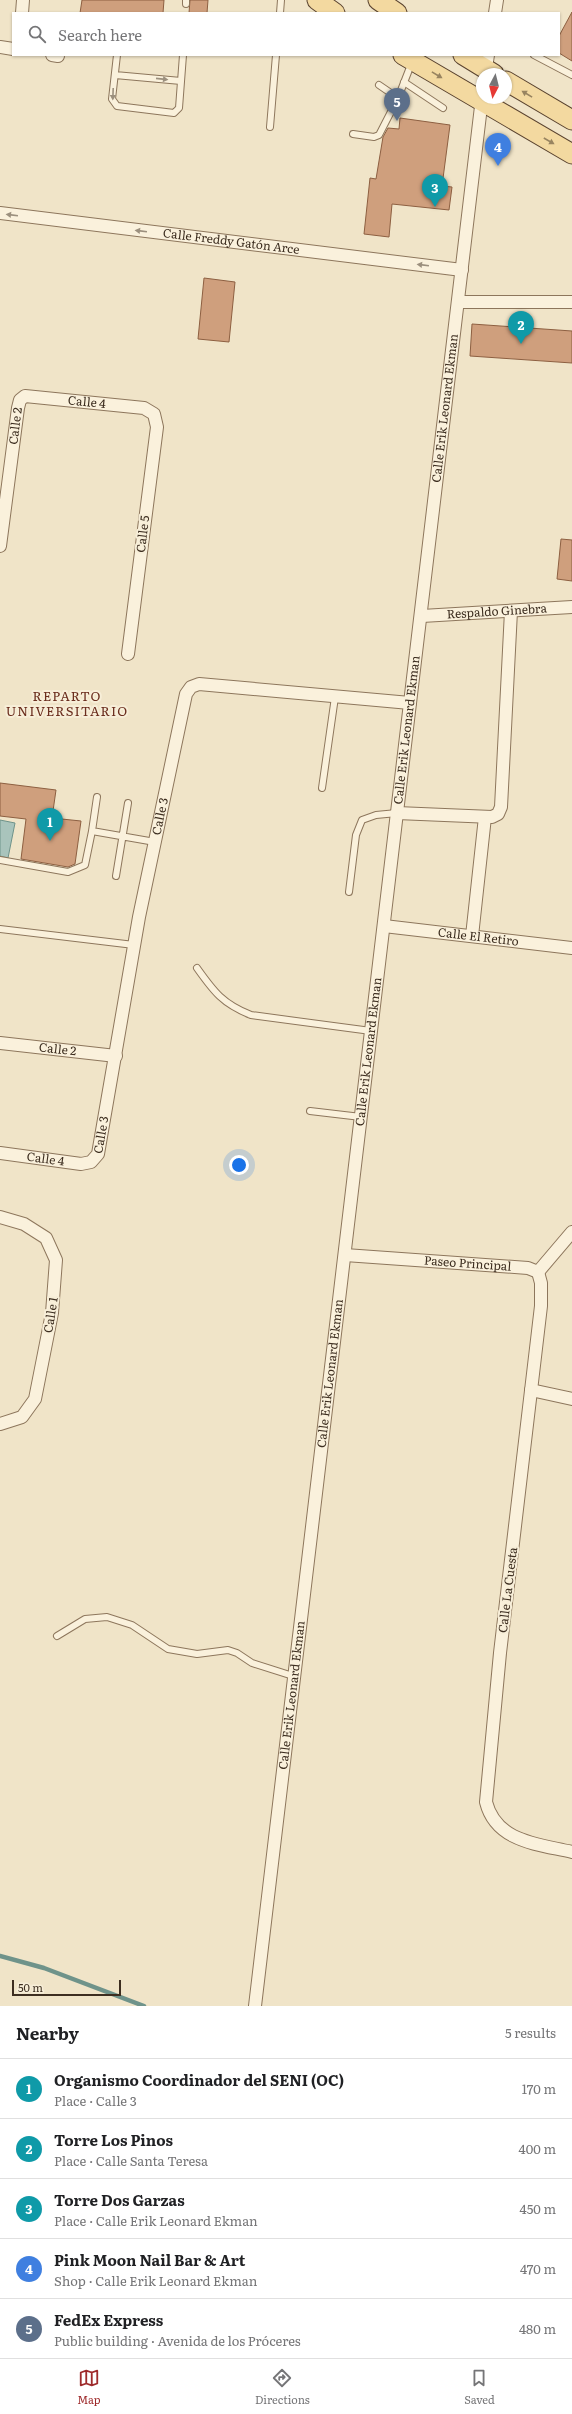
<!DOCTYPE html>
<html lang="en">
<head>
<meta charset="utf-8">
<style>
	body { margin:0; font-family:Literata,serif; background:#f2f2f2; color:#202124 }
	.compass { position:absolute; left:476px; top:68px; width:36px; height:36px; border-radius:50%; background:#fff; box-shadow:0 1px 3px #0004; rotate:187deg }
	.scale { position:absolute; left:12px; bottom:10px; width:109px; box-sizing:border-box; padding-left:4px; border:2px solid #3d2e20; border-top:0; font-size:11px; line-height:14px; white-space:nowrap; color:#3d2e20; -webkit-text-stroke:3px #f7eed8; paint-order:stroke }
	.you { position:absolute; left:239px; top:1165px; width:14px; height:14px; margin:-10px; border:3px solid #fff; border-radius:50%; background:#1a73e8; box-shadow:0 0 0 6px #1a73e833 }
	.badge { display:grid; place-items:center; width:26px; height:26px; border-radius:50%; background:#9e2a2b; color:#fff; font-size:13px; font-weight:700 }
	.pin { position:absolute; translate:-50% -33px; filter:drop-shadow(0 1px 2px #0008) }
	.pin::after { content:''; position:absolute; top:21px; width:14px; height:12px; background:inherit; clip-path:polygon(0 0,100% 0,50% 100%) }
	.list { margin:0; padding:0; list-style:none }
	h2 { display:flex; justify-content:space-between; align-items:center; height:52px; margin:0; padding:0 16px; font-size:17px }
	h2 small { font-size:13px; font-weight:400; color:#757577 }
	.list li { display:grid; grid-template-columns:26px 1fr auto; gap:12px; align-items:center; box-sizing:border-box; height:60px; padding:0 16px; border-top:1px solid #e0e0e0 }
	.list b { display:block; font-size:15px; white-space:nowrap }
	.list p { margin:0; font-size:13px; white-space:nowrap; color:#757577 }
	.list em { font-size:13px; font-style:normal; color:#757577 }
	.icon { flex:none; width:22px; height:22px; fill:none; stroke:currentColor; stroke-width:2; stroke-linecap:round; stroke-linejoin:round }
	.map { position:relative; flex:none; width:572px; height:2006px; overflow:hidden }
	.search { position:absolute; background:#fff; box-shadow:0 1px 3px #0004; left:12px; right:12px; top:12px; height:44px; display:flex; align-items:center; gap:10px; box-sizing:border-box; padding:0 14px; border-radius:0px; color:#757577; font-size:15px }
	.sheet { height:352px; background:#fff }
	nav { display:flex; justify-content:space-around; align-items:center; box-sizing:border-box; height:56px; border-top:1px solid #e0e0e0; background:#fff; font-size:11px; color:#757577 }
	nav a { display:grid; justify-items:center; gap:2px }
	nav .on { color:#9e2a2b }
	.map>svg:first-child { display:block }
	.water { fill:#a9c4bc; stroke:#6f938a }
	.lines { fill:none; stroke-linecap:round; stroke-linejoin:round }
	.stream { stroke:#6f938a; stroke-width:4.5 }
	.building { fill:#cf9f7d; stroke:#8d5f41 }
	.service-casing { stroke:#8d765c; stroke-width:8 }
	.minor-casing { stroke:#8d765c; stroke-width:14 }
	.primary-casing { stroke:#5b4430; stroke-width:21 }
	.service { stroke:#faf1dc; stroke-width:6 }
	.minor { stroke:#faf1dc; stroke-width:12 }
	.primary { stroke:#f3d9a0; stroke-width:19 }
	.oneway { fill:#988460 }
	.oneway2 { fill:#9c907e }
	.labels { text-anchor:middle; stroke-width:4; stroke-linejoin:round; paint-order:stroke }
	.street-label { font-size:12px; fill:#3d2e20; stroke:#f7eed8 }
	.neighbourhood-label { font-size:13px; letter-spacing:1px; fill:#6b2e1e; stroke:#f7eed8 }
</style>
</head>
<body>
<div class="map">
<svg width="572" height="2006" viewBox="0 0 572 2006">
	<rect width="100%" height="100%" fill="#f0e4c8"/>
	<path class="water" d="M 0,820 L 15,823 L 8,858 L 0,856 Z"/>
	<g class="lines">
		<path class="stream" d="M 0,1956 L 44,1968 L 144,2006"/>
	</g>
	<path class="building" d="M 82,0 L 164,0 L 163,13 L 80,13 Z
		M 190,0 L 208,0 L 207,13 L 189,13 Z
		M 572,12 L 572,61 L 559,53 L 559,36 Z
		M 400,118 L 450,125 L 442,186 L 452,187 L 449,210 L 392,204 L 389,237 L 364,234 L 370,178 L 376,179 L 383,137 L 388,128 L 399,129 Z
		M 204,278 L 235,282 L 229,342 L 198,339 Z
		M 472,324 L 572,331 L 572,363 L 470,356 Z
		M 561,539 L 572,540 L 572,581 L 557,579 Z
		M 0,783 L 56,790 L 52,818 L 81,821 L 75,864 L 68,867 L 21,859 L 26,819 L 0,816 Z"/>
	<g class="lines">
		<defs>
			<path id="service" d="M 186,4 L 186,0
				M 280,13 L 281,0
				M 117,55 L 112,99 L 117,106 L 174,113 L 179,108 L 183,55
				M 534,55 L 572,75
				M 115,75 L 181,81
				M 404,82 L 443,108
				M 379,85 L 398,98
				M 270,127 L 276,55
				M 353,134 L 374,137 L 379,135 L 398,98 L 412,62
				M 322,788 L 335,697
				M 92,831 L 97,797
				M 0,860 L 68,872 L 85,865 L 92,831 L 155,842
				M 116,876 L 128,803
				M 349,892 L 356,835 L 362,820 L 376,815 L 397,813
				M 0,929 L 134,945
				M 197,968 C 214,992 223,1004 251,1015 L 371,1031
				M 310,1111 L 361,1117
				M 57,1636 L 85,1619 L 107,1617 L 132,1625 L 168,1649 L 197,1654 L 228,1650 L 237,1653 L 252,1663 L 293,1676"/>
			<g id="minor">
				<path d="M 22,13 L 23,0"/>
				<path d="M 495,13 L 497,0"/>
				<path d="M 0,47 L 13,49"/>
				<path d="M 52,55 L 58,56"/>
				<path d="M 485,74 L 488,55"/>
				<path id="s1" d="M 0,213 L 462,270"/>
				<path d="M 458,302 L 572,302"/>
				<path id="s2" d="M 0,546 L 18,408 L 20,400 L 25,396 L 144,408 L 154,414 L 157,427 L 128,654"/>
				<path id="s3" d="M 422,616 L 572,607"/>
				<path d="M 397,813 L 492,817 L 498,814 L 501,807 L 511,611"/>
				<path id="s4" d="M 384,926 L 572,948"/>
				<path d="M 472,936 L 485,817"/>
				<path id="s5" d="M 0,1043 L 116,1056"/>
				<path id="s6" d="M 0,1153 L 81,1164 L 91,1162 L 98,1154 L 139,917 L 186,694 L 191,687 L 199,684 L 410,703"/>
				<path d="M 0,1217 L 24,1224 L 46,1238 L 56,1260 L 52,1313 L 35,1399 L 22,1417 L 0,1424"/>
				<path id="s7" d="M 345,1255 L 528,1268 L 538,1272 L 572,1232"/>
				<path d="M 538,1272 L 541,1283 L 541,1306 L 500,1653 L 486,1802 C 496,1842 538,1844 572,1852"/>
				<path d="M 531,1390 L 572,1399"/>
				<path id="s8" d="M 255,2006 L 482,98"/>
			</g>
			<path id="primary" d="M 317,0 L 335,13
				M 378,0 L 397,13
				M 403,55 L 572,154
				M 463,55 L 494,74
				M 506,81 L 572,120"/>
		</defs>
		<use href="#service" class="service-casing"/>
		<use href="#minor" class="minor-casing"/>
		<use href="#primary" class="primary-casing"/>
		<use href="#service" class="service"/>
		<use href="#minor" class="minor"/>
		<use href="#primary" class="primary"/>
	</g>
	<defs><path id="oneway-solid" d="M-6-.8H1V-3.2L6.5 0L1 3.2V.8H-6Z"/></defs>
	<g class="oneway">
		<use href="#oneway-solid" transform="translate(437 75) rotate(31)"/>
		<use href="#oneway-solid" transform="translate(527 94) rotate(-149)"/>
		<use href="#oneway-solid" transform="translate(549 141) rotate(30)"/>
	</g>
	<g class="oneway2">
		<use href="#oneway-solid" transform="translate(162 79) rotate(6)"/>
		<use href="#oneway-solid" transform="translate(113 94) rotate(92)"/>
		<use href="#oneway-solid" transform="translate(12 215) rotate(-173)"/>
		<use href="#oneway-solid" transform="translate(141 231) rotate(-173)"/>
		<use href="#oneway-solid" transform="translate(423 265) rotate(-173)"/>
	</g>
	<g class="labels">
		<g class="street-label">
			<text dy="4" stroke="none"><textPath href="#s1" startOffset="233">Calle Freddy Gatón Arce</textPath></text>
			<text dy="4" stroke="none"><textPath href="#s2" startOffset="216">Calle 4</textPath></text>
			<text dy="4" stroke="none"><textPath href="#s8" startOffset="1609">Calle Erik Leonard Ekman</textPath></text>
			<text dy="4" stroke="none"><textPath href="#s2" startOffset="121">Calle 2</textPath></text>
			<text transform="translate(143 534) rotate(-83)" y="4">Calle 5</text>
			<text dy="4" stroke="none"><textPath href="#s3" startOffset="75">Respaldo Ginebra</textPath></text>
			<text dy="4" stroke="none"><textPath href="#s8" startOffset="1285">Calle Erik Leonard Ekman</textPath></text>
			<text dy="4" stroke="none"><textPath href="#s6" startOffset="446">Calle 3</textPath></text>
			<text dy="4" stroke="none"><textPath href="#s4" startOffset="95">Calle El Retiro</textPath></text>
			<text dy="4" stroke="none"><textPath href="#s5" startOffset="58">Calle 2</textPath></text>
			<text dy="4" stroke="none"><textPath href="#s8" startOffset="961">Calle Erik Leonard Ekman</textPath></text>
			<text dy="4" stroke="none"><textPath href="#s6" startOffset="122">Calle 3</textPath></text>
			<text dy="4" stroke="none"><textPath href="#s6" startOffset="46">Calle 4</textPath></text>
			<text dy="4" stroke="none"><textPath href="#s7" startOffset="123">Paseo Principal</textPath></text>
			<text transform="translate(51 1315) rotate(-81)" y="4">Calle 1</text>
			<text dy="4" stroke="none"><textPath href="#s8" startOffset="637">Calle Erik Leonard Ekman</textPath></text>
			<text transform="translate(508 1590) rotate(-83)" y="4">Calle La Cuesta</text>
			<text dy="4" stroke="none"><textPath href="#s8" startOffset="313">Calle Erik Leonard Ekman</textPath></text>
		</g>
		<g class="neighbourhood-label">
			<text x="67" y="701">REPARTO<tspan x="67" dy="15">UNIVERSITARIO</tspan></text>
		</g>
	</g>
</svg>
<svg class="compass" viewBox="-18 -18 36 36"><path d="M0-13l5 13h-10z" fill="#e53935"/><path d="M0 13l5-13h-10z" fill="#757577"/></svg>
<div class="scale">50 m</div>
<div class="you"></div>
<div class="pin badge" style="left:50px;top:841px;background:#0f9aa8">1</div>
<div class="pin badge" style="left:521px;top:344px;background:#0f9aa8">2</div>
<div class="pin badge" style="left:435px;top:207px;background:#0f9aa8">3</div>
<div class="pin badge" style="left:498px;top:166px;background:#3f7fe0">4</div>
<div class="pin badge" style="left:397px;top:121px;background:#5c6f8a">5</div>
<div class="search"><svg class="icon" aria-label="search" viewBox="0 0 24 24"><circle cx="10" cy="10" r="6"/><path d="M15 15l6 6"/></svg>Search here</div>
</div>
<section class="sheet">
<h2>Nearby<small>5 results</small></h2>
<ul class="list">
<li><span class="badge" style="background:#0f9aa8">1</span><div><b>Organismo Coordinador del SENI (OC)</b><p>Place · Calle 3</p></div><em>170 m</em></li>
<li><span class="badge" style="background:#0f9aa8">2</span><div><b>Torre Los Pinos</b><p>Place · Calle Santa Teresa</p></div><em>400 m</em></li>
<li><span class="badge" style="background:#0f9aa8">3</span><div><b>Torre Dos Garzas</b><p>Place · Calle Erik Leonard Ekman</p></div><em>450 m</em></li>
<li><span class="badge" style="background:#3f7fe0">4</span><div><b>Pink Moon Nail Bar &amp; Art</b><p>Shop · Calle Erik Leonard Ekman</p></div><em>470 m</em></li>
<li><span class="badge" style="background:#5c6f8a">5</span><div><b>FedEx Express</b><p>Public building · Avenida de los Próceres</p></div><em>480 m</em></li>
</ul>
</section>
<nav>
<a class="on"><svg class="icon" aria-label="map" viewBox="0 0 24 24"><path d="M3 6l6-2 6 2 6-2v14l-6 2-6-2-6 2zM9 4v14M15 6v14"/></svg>Map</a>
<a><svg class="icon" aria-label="directions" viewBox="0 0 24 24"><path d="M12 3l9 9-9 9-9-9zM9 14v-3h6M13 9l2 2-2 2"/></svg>Directions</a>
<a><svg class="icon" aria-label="saved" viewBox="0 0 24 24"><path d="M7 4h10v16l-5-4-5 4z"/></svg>Saved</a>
</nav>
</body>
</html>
